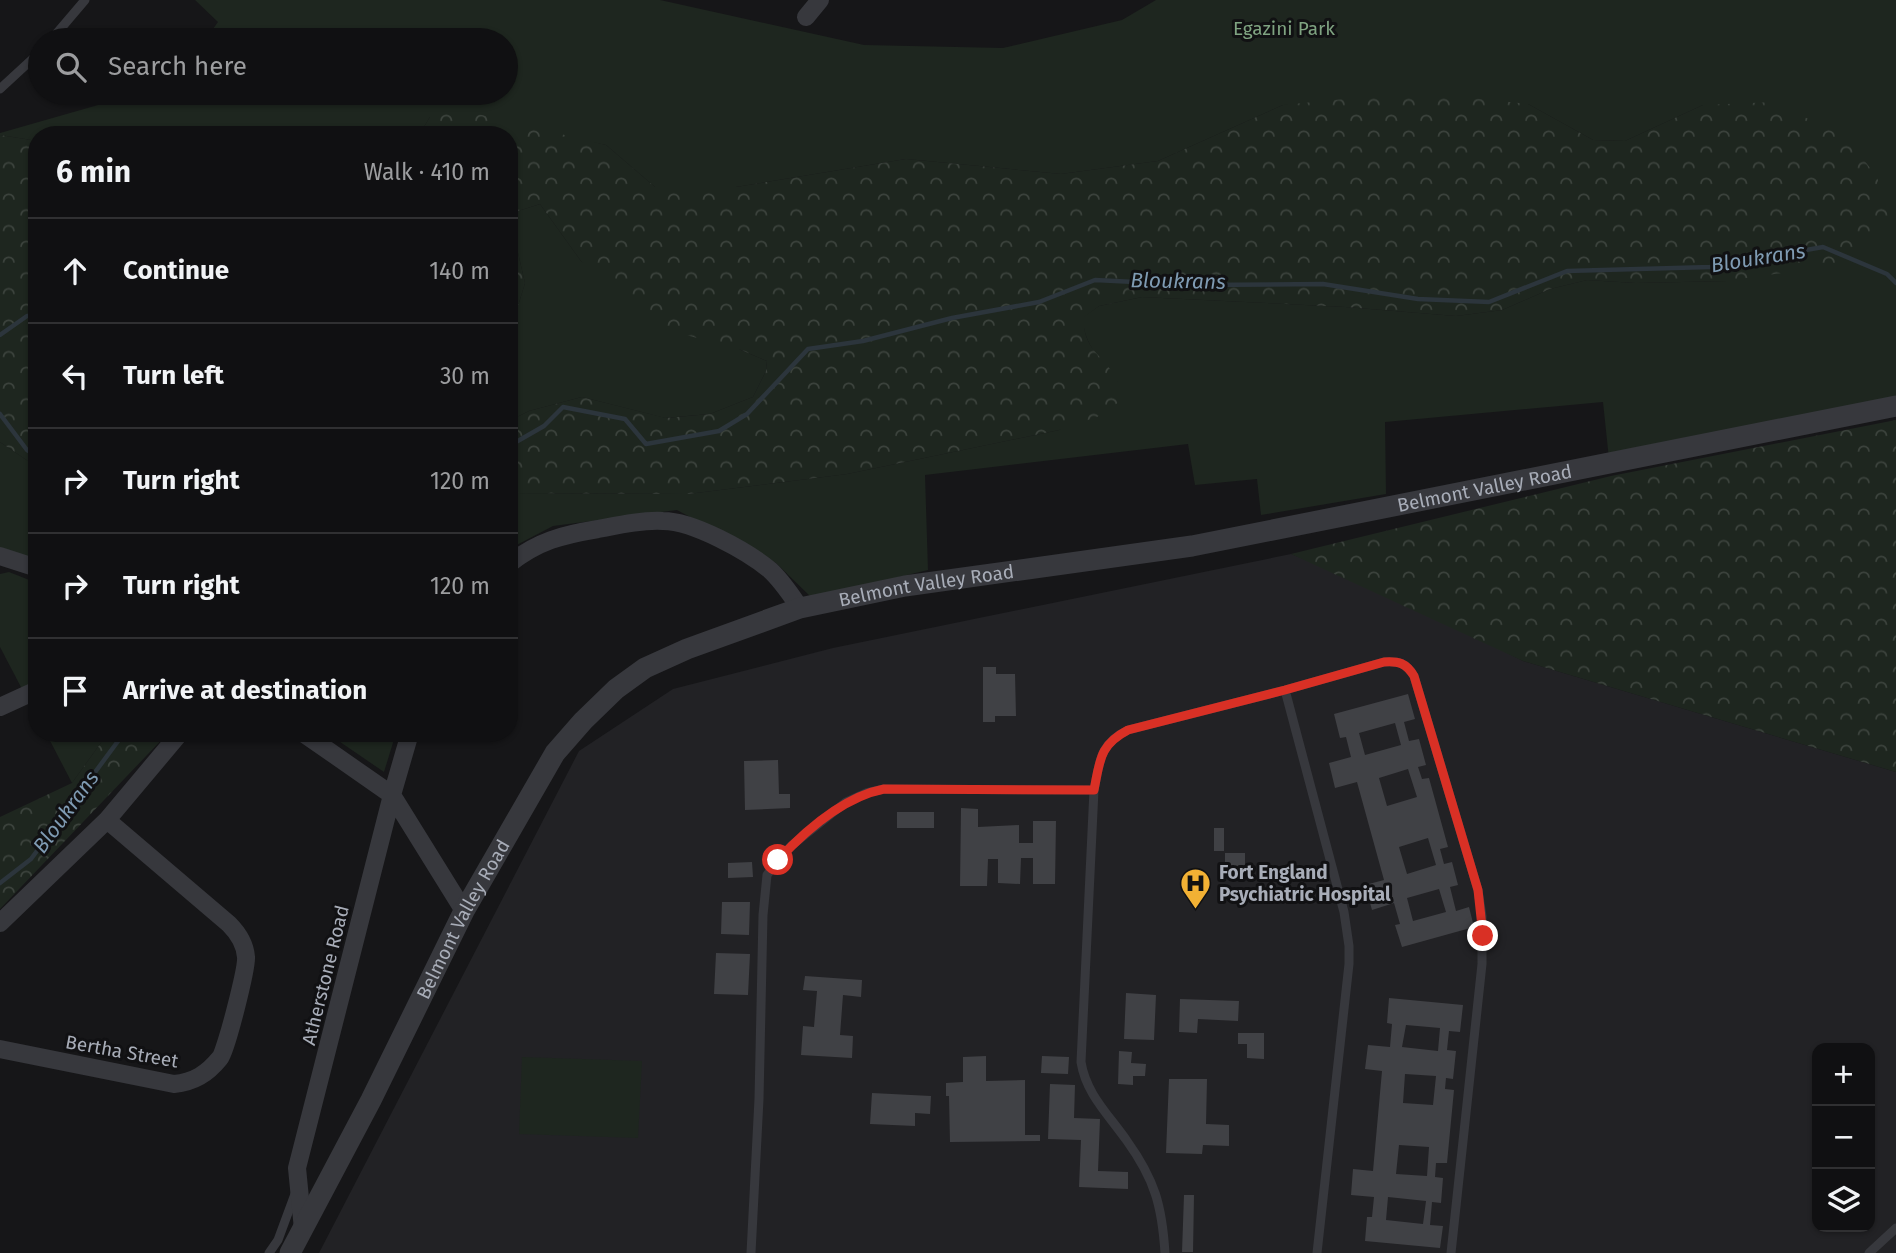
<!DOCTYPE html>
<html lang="en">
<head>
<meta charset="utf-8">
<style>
	body { margin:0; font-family:"Fira Sans",sans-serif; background:#1e1e20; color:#f1f3f6 }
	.controls { position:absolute; right:21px; bottom:21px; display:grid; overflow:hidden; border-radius:14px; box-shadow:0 2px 5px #0004 }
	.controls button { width:63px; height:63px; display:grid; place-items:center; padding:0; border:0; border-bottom:2px solid #303032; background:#101012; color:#f1f3f6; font:35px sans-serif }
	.stop { position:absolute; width:21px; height:21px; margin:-16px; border:5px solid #d93025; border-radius:50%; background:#fff }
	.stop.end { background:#d93025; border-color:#fff; box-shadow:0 2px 7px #0008 }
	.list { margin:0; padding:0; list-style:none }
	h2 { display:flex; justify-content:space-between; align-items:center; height:91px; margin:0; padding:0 28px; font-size:30px }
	h2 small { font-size:23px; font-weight:400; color:#9c9d9f }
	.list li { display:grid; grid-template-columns:46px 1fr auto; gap:21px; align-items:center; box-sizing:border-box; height:105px; padding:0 28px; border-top:2px solid #303032 }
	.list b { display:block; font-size:26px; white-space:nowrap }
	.list em { font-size:23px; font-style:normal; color:#9c9d9f }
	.icon { flex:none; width:38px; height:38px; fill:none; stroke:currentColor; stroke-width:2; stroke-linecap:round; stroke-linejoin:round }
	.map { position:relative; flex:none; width:1896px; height:1253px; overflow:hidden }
	.search { position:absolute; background:#101012; box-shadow:0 2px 5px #0004; left:28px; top:28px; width:490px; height:77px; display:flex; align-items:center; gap:18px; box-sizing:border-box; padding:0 24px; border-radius:38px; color:#9c9d9f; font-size:26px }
	.panel { position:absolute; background:#101012; box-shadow:0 2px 5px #0004; left:28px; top:126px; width:490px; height:616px; border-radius:28px }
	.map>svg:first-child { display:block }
	.built { fill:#222225; fill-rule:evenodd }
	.green { fill:#1e261f }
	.forest { fill:url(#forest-crowns) }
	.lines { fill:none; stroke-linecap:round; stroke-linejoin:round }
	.stream { stroke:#2c353c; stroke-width:4.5 }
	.building { fill:#404145; fill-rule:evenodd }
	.service { stroke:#37383d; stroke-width:9 }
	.minor { stroke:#37383d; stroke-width:18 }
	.tertiary { stroke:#37383d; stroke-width:21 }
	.route { stroke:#d93025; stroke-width:9 }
	.labels { text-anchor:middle; stroke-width:6; stroke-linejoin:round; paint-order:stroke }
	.park-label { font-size:19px; fill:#7fa381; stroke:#111113 }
	.street-label { font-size:19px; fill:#a8adb8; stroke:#111113 }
	.poi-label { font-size:19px; font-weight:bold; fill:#a8adb8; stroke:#111113; text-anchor:start }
	.water-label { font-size:21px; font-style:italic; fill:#7f9bb3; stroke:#111113 }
</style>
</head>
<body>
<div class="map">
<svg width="1896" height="1253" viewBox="0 0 1896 1253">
	<defs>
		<pattern id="forest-crowns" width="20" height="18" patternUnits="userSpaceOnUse" patternTransform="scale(1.75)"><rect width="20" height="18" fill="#1e261f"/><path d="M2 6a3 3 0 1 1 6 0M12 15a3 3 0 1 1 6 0" fill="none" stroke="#3c433d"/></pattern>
	</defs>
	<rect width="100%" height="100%" fill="#161618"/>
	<path class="built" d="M 1291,554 L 1394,596 L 1523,661 L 1896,772 L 1896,1253 L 319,1253 L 579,751 L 673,689 L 833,648 ZM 1817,1048 L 1870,1048 L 1870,1227 L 1817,1227 Z"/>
	<path class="green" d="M 195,0 L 660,0 L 864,45 L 1003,48 L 1122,20 L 1156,0 L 1896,0 L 1896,400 L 1609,459 L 1603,402 L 1385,422 L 1386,494 L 1261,515 L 1257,479 L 1195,485 L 1188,444 L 925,475 L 928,570 L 812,598 L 776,563 L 677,510 L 553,526 L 509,549 L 509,493 L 688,494 L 847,474 L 1059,430 L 1118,383 C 1102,360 1083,346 1083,317 L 1099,306 L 1142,297 L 1346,307 L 1456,316 L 1502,310 L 1550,289 L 1587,280 L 1636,283 L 1726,281 L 1703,105 L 1625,141 L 1593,140 L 1528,104 L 1283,105 L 1158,161 L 1061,174 L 906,159 L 736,187 L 655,187 L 606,145 L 557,135 L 430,117 L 419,135 L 37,135 L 37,141 L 0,135 L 0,133 L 140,93 L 506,93 L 506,40 L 205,40 L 218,22 Z
		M 540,204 L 581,261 L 741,350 L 767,361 L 766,371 L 753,397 L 710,414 L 665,418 L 582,397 L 529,411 L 509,421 L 509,335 L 525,283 L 514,236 L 518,211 Z
		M 0,442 L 37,467 L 37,562 L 0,549 Z
		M 9,572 L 37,583 L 37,683 L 22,689 L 0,647 L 0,574 Z
		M 46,733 L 108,733 L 72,783 Z
		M 327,733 L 396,733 L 384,772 Z
		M 522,1057 L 642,1061 L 638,1138 L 519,1134 Z"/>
	<path class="forest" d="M 1415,92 L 1528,104 L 1593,140 L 1625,141 L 1703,105 L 1774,102 L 1847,138 L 1877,177 L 1889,219 L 1867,248 L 1832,266 L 1726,281 L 1636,283 L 1587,280 L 1550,289 L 1502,310 L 1456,316 L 1346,307 L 1142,297 L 1099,306 L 1084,317 C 1082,352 1106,355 1118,382 C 1120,387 1121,394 1122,400 L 1097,417 L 1059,430 L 847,474 L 688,494 L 509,493 L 509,421 L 529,411 L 582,397 L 666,418 L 710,414 L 753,397 L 766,371 L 767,361 L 741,350 L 664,329 L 581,261 L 540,204 L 518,211 L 514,236 L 525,283 L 509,335 L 509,135 L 419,135 L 430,117 L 453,108 L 606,145 L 655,187 L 736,187 L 906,159 L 1061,174 L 1158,161 L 1283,105 Z
		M 0,135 L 37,141 L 37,467 L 0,442 Z
		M 1896,420 L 1896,772 L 1523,661 L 1291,554 L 1611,476 Z
		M 108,733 L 168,733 L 0,909 L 0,817 L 72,783 Z"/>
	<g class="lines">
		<path class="stream" d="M 0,335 L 27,316 L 37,315
			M 0,414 L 27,450 L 37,456
			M 509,446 L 544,426 L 563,407 L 625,419 L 646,444 L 719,431 L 747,414 L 808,349 L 863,341 L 952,318 L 1039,302 L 1095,280 L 1194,285 L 1323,284 L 1418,299 L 1489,302 L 1567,271 L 1710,267 L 1823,247 L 1887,274 L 1896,283
			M 0,883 L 31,859 L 124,733"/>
	</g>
	<path class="building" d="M 983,667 L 996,667 L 996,674 L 1015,674 L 1016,716 L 995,716 L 995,722 L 983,722 Z
		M 1408,694 L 1415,719 L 1404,722 L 1409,741 L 1419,739 L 1426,765 L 1418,767 L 1422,779 L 1429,778 L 1448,847 L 1440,849 L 1444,864 L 1452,862 L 1458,885 L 1450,887 L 1456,911 L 1469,907 L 1474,927 L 1402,947 L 1395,925 L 1400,924 L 1394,903 L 1372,910 L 1365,885 L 1384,880 L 1357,782 L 1335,788 L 1329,763 L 1351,757 L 1346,737 L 1340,738 L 1334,714 ZM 1395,723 L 1401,745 L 1365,755 L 1359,733 ZM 1408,769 L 1417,797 L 1387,806 L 1379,778 ZM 1428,838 L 1436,865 L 1407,874 L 1399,847 ZM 1439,889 L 1446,912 L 1413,921 L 1407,898 Z
		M 778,760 L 779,794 L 790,794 L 790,808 L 745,810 L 744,761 Z
		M 961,808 L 978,809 L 978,827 L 1019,825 L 1019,843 L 1033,843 L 1033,821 L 1056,821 L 1055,884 L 1033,884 L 1033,858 L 1021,858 L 1020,884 L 998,883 L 998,859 L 988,859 L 987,886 L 960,886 Z
		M 897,812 L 934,812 L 934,828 L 897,828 Z
		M 1214,828 L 1224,828 L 1224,851 L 1214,851 Z
		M 1225,853 L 1245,853 L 1245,871 L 1225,871 Z
		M 752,862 L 753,877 L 728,878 L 728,863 Z
		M 722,902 L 750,902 L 749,935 L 721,934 Z
		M 716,953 L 750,954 L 748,995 L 714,994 Z
		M 805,976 L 862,980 L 861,997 L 843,995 L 840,1035 L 853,1036 L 852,1058 L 801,1055 L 803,1026 L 814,1027 L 817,991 L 803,990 Z
		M 1126,993 L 1156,995 L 1154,1040 L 1124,1039 Z
		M 1389,998 L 1463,1005 L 1460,1032 L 1449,1031 L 1447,1050 L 1456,1051 L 1453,1079 L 1446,1078 L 1445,1089 L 1454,1090 L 1447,1163 L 1436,1163 L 1435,1177 L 1443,1178 L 1441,1203 L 1432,1202 L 1430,1225 L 1443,1226 L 1440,1248 L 1365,1241 L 1367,1217 L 1372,1217 L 1374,1197 L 1351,1195 L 1353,1169 L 1373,1171 L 1382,1071 L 1365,1069 L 1368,1045 L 1390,1047 L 1392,1024 L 1387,1023 ZM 1406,1025 L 1440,1028 L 1438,1051 L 1402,1047 ZM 1405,1074 L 1436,1076 L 1433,1105 L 1403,1103 ZM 1399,1145 L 1429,1147 L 1427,1176 L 1396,1174 ZM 1388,1197 L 1426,1201 L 1423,1224 L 1386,1220 Z
		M 1180,999 L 1239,1001 L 1238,1021 L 1198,1019 L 1197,1033 L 1179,1032 Z
		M 1238,1033 L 1264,1033 L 1264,1059 L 1247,1058 L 1247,1044 L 1238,1044 Z
		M 1119,1051 L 1132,1052 L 1131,1063 L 1146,1064 L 1145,1076 L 1133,1076 L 1133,1085 L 1118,1084 Z
		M 986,1056 L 986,1081 L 1025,1080 L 1025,1135 L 1040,1135 L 1040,1141 L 950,1142 L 949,1096 L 946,1096 L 946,1083 L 963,1082 L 963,1057 Z
		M 1042,1056 L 1069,1057 L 1068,1074 L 1041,1073 Z
		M 1169,1079 L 1207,1079 L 1206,1124 L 1229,1125 L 1229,1146 L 1203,1145 L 1202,1154 L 1166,1153 Z
		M 1050,1084 L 1075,1085 L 1074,1118 L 1100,1119 L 1098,1171 L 1128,1172 L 1128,1189 L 1079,1187 L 1081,1140 L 1048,1139 Z
		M 872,1093 L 931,1096 L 930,1114 L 915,1113 L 915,1126 L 870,1124 Z
		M 1184,1195 L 1194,1195 L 1193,1252 L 1182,1252 Z"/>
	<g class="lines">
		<path class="service" d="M 51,40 L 85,0
			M 0,89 L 40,52
			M 1285,690 L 1344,912 L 1349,946 L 1349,964 L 1317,1253
			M 269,1253 L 278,1240 L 295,1194
			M 751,1253 L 759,1099 L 763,915 L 767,875 L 778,860 L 791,846 L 846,802 L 866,793 L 884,789 L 1094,790
			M 1165,1253 C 1162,1206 1155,1180 1127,1141 C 1109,1115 1086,1094 1081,1062 L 1094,790 C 1100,761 1099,744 1128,730 L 1285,690 L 1384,662 C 1399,661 1406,663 1414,676 L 1478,890 L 1482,916 L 1482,964 L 1451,1253
			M 1869,1253 L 1896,1228"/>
		<path class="minor" d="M 806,17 L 820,0
			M 0,556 L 37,568
			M 509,564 C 538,541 562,535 598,529 C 619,525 641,520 663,521 C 693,521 747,551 770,570 C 782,581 791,595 800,608
			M 0,707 L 37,690
			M 303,733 L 392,795 L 464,911
			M 0,923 L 107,820 L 180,733
			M 0,1049 L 174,1084 C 194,1082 207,1074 220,1058 C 226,1051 247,968 246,957 C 245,944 239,934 229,924 L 107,820
			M 303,1229 L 297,1168 L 392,795 L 410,733"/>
		<path class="tertiary" id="s1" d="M 290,1253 L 371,1100 L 464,911 L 555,753 L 583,721 L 616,689 L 645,668 L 687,649 L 800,608 L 905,586 L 1192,546 L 1896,406"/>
	</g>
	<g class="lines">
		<path class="route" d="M 778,860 C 806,830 843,797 884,789 L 1094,790 C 1100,761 1099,745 1128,730 L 1285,690 L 1384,662 C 1399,661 1406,663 1414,676 L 1478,890 L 1483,936"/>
	</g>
	<defs>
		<symbol id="hospital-pin" viewBox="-11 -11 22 30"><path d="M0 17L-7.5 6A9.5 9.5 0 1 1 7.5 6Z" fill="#f2b134" stroke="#111113"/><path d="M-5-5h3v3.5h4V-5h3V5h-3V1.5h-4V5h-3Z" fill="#111"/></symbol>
	</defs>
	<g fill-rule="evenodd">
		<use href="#hospital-pin" x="1178" y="866" width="35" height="47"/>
	</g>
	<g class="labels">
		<g class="park-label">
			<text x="1284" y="35">Egazini Park</text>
		</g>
		<g class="street-label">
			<text dy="7" stroke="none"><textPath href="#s1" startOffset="1552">Belmont Valley Road</textPath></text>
			<text dy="7" stroke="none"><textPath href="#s1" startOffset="985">Belmont Valley Road</textPath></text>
			<text dy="7" stroke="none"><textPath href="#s1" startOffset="376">Belmont Valley Road</textPath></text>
			<text transform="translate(325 975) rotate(-76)" y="7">Atherstone Road</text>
			<text transform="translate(122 1051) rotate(10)" y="7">Bertha Street</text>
		</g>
		<g class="poi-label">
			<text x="1219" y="879">Fort England<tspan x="1219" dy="22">Psychiatric Hospital</tspan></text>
		</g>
		<g class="water-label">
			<text transform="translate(1758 258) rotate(-9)" y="7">Bloukrans</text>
			<text transform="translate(1178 281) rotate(1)" y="7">Bloukrans</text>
			<text transform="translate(66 812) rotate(-54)" y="7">Bloukrans</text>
		</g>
	</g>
</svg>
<div class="controls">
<button>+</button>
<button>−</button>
<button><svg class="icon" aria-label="layers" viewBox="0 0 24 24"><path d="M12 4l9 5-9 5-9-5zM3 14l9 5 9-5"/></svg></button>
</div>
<div class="stop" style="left:778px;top:860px"></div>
<div class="stop end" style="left:1483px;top:936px"></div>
<div class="search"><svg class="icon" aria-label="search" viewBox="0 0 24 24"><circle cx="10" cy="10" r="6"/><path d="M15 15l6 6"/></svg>Search here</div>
<section class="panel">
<h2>6 min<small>Walk · 410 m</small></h2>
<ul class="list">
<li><svg class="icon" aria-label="ahead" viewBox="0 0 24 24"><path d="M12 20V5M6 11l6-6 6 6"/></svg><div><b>Continue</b></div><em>140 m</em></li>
<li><svg class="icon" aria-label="left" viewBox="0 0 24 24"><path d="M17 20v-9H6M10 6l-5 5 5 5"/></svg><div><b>Turn left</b></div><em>30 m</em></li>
<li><svg class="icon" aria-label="right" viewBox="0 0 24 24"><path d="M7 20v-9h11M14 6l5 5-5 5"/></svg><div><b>Turn right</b></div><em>120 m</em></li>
<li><svg class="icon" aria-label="right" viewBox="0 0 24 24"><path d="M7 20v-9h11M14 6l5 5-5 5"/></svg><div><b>Turn right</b></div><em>120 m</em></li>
<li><svg class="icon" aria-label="arrive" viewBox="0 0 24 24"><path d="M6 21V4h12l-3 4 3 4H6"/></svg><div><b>Arrive at destination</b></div></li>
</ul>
</section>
</div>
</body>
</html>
